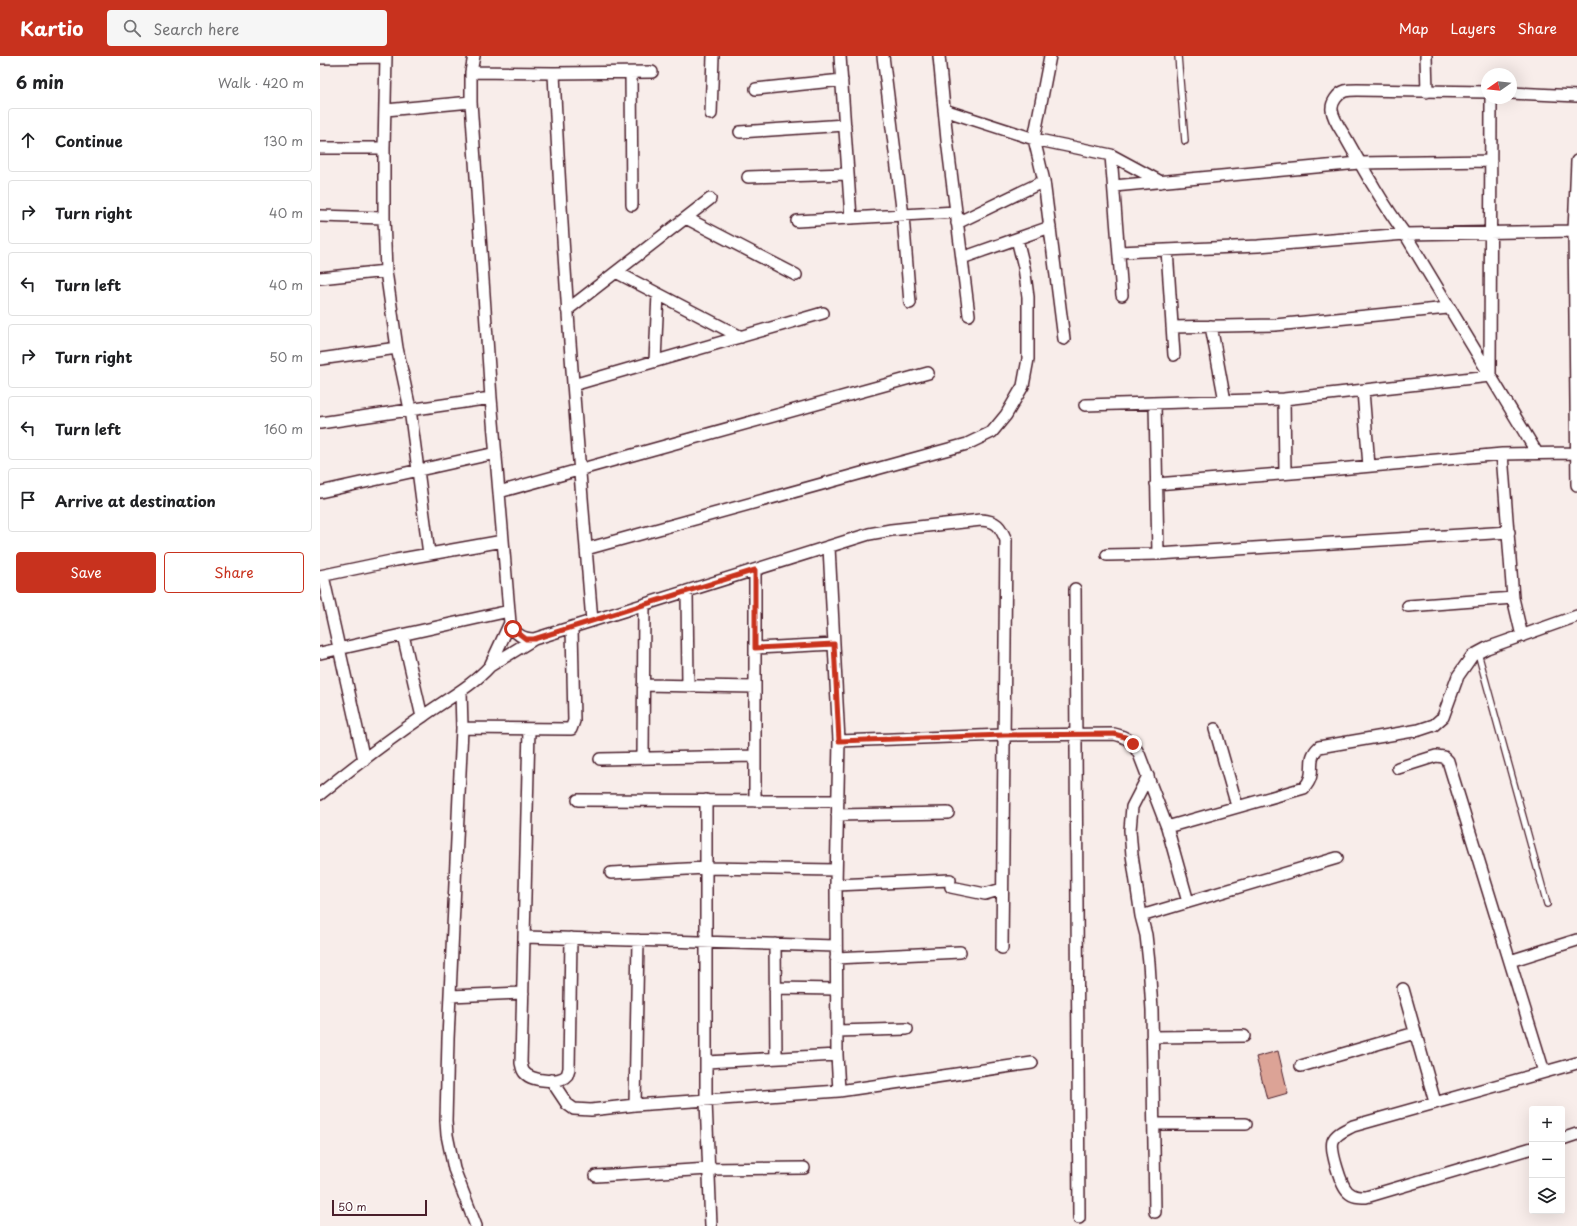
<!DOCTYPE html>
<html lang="en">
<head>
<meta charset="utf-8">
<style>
	body { margin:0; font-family:"Playpen Sans",sans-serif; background:#f6f6f6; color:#202124 }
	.controls { position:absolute; right:12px; bottom:12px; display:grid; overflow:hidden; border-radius:4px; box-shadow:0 4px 16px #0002 }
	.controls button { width:36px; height:36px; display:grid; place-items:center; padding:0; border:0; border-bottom:1px solid #e0e0e0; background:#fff; color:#202124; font:20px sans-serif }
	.compass { position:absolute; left:1161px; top:12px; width:36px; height:36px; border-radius:50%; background:#fff; box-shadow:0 4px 16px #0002; rotate:256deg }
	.scale { position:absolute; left:12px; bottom:10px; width:95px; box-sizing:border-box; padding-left:4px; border:2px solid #4a1f2b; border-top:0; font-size:11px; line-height:14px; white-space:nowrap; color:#4a1f2b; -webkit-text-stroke:3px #fff; paint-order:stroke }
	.stop { position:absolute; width:12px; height:12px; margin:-9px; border:3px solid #c8321e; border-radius:50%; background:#fff }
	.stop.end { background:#c8321e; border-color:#fff; box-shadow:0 1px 4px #0008 }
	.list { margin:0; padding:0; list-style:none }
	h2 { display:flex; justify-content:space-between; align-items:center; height:52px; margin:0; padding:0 16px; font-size:17px }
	h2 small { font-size:13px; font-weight:400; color:#757577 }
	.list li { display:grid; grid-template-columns:26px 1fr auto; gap:12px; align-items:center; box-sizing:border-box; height:64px; margin:0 8px 8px; padding:0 8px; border:1px solid #e0e0e0; border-radius:4px }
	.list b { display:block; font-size:15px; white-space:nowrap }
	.list em { font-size:13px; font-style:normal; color:#757577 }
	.actions { display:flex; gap:8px; padding:12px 16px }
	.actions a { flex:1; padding:9px 0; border:1px solid #c8321e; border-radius:4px; text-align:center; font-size:14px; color:#c8321e }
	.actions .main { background:#c8321e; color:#fff }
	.icon { flex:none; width:22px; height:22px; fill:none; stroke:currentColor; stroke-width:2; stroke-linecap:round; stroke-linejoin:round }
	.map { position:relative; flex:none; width:1257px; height:1170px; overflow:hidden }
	header { display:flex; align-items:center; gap:24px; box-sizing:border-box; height:56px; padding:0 20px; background:#c8321e; color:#fff }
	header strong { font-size:19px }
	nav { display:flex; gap:22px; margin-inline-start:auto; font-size:14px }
	.search { width:280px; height:36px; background:#f6f6f6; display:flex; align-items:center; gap:10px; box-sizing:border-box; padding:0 14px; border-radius:4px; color:#757577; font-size:15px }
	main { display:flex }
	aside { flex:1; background:#fff }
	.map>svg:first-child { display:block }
	.building { fill:#dca396; stroke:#4a1f2b }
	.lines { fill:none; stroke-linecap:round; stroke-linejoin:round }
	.service-casing { stroke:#4a1f2b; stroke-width:8 }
	.minor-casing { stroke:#4a1f2b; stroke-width:14 }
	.service { stroke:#fff; stroke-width:5.5 }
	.minor { stroke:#fff; stroke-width:11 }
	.route { stroke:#c8321e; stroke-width:5 }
</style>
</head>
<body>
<header>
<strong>Kartio</strong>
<div class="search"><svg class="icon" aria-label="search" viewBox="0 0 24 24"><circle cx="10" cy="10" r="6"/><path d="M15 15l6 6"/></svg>Search here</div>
<nav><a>Map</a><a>Layers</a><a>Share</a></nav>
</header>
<main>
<aside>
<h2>6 min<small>Walk · 420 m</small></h2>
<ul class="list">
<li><svg class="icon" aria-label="ahead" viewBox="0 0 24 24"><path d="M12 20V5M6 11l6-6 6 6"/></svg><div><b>Continue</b></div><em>130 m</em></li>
<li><svg class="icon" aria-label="right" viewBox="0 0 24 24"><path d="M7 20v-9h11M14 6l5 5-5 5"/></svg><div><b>Turn right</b></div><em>40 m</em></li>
<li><svg class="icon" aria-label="left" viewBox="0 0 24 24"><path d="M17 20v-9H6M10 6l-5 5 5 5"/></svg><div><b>Turn left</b></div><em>40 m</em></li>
<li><svg class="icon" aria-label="right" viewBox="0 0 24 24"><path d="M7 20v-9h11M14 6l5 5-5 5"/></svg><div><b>Turn right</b></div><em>50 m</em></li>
<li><svg class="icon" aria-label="left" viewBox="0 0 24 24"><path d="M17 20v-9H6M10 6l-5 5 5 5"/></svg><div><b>Turn left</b></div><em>160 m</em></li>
<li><svg class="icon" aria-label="arrive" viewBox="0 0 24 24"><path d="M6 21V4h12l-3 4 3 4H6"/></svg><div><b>Arrive at destination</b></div></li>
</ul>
<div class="actions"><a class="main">Save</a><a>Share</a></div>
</aside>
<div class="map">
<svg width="1257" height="1170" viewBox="0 0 1257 1170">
	<rect width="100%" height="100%" fill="#f8edea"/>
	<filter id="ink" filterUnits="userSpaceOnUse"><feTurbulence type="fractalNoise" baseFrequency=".025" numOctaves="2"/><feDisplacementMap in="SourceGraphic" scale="8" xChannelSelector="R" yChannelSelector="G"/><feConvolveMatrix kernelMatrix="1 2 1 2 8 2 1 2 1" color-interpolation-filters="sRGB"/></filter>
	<g filter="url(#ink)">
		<path class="building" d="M 958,995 L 968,1037 L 947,1043 L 936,1001 Z"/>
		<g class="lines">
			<defs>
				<path id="service" d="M 858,0 L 865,85
					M 1158,597 L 1227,848"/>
				<path id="minor" d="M 66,0 L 64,92 L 64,162 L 66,215 L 77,292 L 90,353 L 109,498
					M 520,0 L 531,162
					M 563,0 L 583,160 L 590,247
					M 619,0 L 627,84 L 649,259
					M 730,0 L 714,83 L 724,125 L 744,283
					M 1106,0 L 1107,36
					M 0,2 L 66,1
					M 151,16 L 234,17 L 332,16
					M 234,17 C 242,200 257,383 272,565
					M 311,17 L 312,149
					M 436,33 L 522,24
					M 1167,36 L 1037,34 C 1033,34 1028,34 1025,35 C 1018,37 1011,47 1012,54 C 1013,64 1022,75 1027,84 C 1045,116 1063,148 1085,178 L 1217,397
					M 1191,37 L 1257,40
					M 66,54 L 151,46
					M 624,54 L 714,83 L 791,99 L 841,126
					M 391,58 L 393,0
					M 420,76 L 525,69
					M 0,92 L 64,92
					M 791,99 L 802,239
					M 1257,105 L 1254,175 L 1257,429
					M 428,121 L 528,118
					M 794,130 L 1039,107 L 1171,105
					M 0,160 L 64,162
					M 366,162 L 476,219
					M 477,165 L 636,156
					M 637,167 L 724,125
					M 847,194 L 854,299
					M 799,196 L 938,190 L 1085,178 L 1254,175
					M 642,202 L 730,171
					M 296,216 L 421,281
					M 0,222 L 66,215
					M 247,254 L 390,143
					M 891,270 L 905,345
					M 852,271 L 955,269 L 1128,252
					M 0,303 L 77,292
					M 335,305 L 338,238
					M 253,329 L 503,257
					M 1043,335 L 1049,410
					M 964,343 L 965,417
					M 835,348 L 838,498
					M 765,349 L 964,343 L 1170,320 L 1171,42
					M 0,367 L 171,342
					M 836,428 L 1008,414 L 1182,398 L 1257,397
					M 0,436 L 176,397
					M 179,436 L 608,317
					M 509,491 L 519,685 L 516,829 L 517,999 L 519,1035
					M 266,493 L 647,388 L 672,376 L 686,359 L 703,330 L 708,303 L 708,241 L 704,211 L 697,183
					M 787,499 L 838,498 L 1189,476
					M 435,514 L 435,745
					M 0,520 L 76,504 L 183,485
					M 3,520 L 44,704
					M 755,533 L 759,1162
					M 367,535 L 368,630
					M 1193,542 L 1202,580
					M 1088,550 L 1193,542 L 1182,398
					M 190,567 C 195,578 202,583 214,583 L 549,478 L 571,474 L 661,464 C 677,465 680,470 686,484 L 682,892
					M 83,579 L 102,661
					M 435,592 L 514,588
					M 0,597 L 189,555
					M 170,610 L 214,583
					M 323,629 L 435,631
					M 141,635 L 142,672 L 128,983 L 126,1065 L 127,1079 L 134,1113 L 156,1170
					M 142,672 L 251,673 L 254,665 L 252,572
					M 209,673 L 201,1007 C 202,1010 202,1014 204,1016 C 210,1025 240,1028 247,1019 C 248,1017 248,1015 249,1013 L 251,882
					M 895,673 L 917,750
					M 519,685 L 684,679 L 794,678 C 808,681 812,686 819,698 L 847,771 L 868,846
					M 323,702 L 324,549
					M 280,703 L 435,700
					M 1078,712 L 1116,700 L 1124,701 L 1128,705 L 1224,1016
					M 828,720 L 812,751 L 810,774 L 812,799 L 821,860 L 826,879 L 829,907 L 832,954 L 835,1156
					M 0,738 C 33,711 67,685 102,661 C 125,644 151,631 170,610 L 190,567 L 171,342 L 151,46 L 151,16 L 154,0
					M 258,744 L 518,745
					M 386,744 L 386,1045 L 391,1170
					M 517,759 L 628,757
					M 847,771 L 984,732 C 999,716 984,705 999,691 L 1099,674 L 1114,669 L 1123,661 L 1138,620 L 1152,600 L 1167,592 L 1257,560
					M 291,817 L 386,812 L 516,814
					M 516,829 L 630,824
					M 631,831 L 665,838 L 682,833
					M 821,860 L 1017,802
					M 205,881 L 516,890
					M 455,888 L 456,1002
					M 516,902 L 640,896
					M 1190,905 L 1257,884
					M 455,932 L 516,933
					M 1083,933 L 1115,1046
					M 130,940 L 203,937
					M 517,975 L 587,973
					M 832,981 L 924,980
					M 386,1006 L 517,999
					M 981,1010 L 1095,977
					M 231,1024 L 247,1048 L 254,1053 L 271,1054 L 315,1049 L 519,1035 L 712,1007
					M 315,1049 L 318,884
					M 834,1068 L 926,1068
					M 1242,1083 L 1257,1078
					M 1212,1092 L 1046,1141 C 1039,1141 1033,1141 1028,1136 C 1021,1130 1010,1094 1013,1085 C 1016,1077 1026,1074 1033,1070 L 1257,1007
					M 276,1120 L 389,1113 L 484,1112"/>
			</defs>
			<use href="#service" class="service-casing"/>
			<use href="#minor" class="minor-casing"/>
			<use href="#service" class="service"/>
			<use href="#minor" class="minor"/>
		</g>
	</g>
	<g class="lines" filter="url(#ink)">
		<path class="route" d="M 193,573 L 206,583 L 214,583 L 435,514 L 435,592 L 514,588 L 519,685 L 684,679 L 794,678 L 805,681 L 813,688"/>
	</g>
</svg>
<div class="controls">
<button>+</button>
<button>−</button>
<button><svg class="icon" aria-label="layers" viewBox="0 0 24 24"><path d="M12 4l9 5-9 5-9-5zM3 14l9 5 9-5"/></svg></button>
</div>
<svg class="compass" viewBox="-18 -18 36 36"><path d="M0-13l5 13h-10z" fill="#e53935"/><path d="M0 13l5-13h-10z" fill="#757577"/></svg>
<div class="scale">50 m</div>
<div class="stop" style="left:193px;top:573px"></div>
<div class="stop end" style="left:813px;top:688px"></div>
</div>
</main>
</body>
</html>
